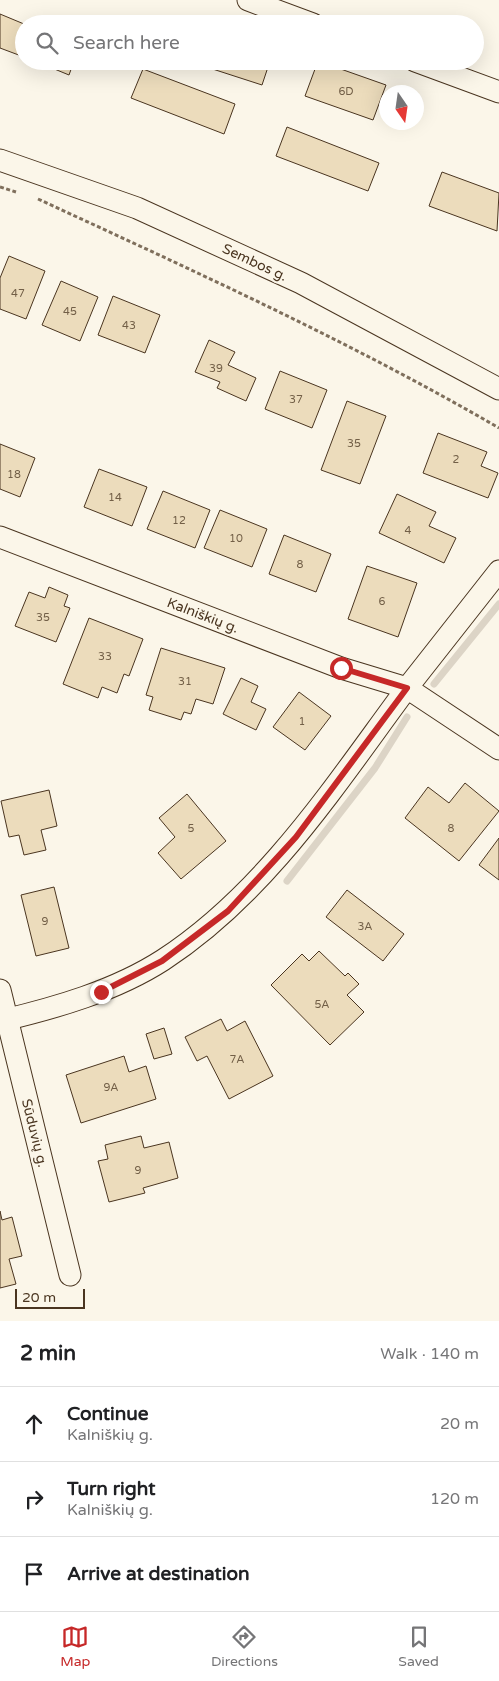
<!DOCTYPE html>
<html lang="en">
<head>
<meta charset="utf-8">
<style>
	body { margin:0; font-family:"Varela Round",sans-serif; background:#f6f6f6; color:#202124 }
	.compass { position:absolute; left:379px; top:85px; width:45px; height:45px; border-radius:50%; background:#fff; box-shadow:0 5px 20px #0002; rotate:167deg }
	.scale { position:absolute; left:15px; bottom:12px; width:70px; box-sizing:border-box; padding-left:5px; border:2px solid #4a3520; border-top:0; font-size:14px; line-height:18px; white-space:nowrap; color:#4a3520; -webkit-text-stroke:4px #fbf6e9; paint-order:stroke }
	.stop { position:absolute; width:15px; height:15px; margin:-11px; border:4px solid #c62828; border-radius:50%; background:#fff }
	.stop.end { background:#c62828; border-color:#fff; box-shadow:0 1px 5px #0008 }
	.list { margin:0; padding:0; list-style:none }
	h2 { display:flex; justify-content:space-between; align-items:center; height:65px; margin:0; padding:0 20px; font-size:21px }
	h2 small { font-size:16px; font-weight:400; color:#757577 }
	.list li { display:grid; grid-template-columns:32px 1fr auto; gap:15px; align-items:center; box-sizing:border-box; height:75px; padding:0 20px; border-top:1px solid #e0e0e0 }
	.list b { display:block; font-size:19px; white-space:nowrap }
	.list p { margin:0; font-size:16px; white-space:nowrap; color:#757577 }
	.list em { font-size:16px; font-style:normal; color:#757577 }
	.icon { flex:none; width:28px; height:28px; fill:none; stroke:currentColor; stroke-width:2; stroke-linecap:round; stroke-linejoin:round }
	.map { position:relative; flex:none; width:499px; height:1321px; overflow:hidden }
	.search { position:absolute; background:#fff; box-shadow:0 5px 20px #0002; left:15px; right:15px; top:15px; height:55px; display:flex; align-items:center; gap:12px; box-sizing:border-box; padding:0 18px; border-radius:28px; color:#757577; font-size:19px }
	.sheet { height:290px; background:#fff }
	nav { display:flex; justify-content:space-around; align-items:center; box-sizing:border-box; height:70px; border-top:1px solid #e0e0e0; background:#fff; font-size:14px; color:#757577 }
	nav a { display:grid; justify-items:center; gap:2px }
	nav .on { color:#c62828 }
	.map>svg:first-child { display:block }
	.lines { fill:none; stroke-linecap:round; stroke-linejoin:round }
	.stream { stroke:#dcd4c6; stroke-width:7 }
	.building { fill:#ecdcbc; stroke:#4a3520 }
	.minor-casing { stroke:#4a3520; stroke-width:23 }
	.path { stroke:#7f6f5c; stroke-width:3; stroke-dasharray:4 2.5; stroke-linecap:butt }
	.minor { stroke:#fbf6e9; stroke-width:21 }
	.route { stroke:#c62828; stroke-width:6 }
	.labels { text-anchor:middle; stroke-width:4; stroke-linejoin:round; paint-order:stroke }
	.number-label { font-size:11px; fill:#725f47 }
	.street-label { font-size:14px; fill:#4a3520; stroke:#fbf6e9 }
</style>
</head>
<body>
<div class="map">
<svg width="499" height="1321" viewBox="0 0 499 1321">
	<rect width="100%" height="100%" fill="#fbf6e9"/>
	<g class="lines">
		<path class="stream" d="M 434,684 L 499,604
			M 287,881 L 375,768 L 407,717"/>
	</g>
	<path class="building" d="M 0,14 L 24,24 L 24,57 L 0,48 Z
		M 209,19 L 224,24 L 207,24 Z
		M 35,61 L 74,61 L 69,75 Z
		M 195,61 L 270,61 L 262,85 L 194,63 Z
		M 318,61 L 386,85 L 373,120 L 305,96 Z
		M 143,69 L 235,104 L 224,134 L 131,98 Z
		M 287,127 L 379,163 L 368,191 L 276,156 Z
		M 442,172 L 499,193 L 497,231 L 429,206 Z
		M 9,256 L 45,271 L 26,319 L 0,309 L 0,278 Z
		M 61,281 L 98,297 L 80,341 L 42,325 Z
		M 113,296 L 160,315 L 145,353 L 98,335 Z
		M 209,340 L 235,352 L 228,365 L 256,378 L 246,401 L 217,388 L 220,382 L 195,372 Z
		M 280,371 L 327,390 L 312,428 L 265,409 Z
		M 347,401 L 386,416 L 360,484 L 321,470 Z
		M 438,433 L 487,452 L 481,466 L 498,473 L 488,498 L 423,473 Z
		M 0,444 L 35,458 L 20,497 L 0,489 Z
		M 99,469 L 147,487 L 132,526 L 84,507 Z
		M 163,491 L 210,510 L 195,548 L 147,529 Z
		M 397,494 L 436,512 L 429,526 L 456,538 L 444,563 L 379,533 Z
		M 220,510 L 267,529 L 252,567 L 204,548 Z
		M 284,535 L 331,554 L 316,592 L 269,574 Z
		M 367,566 L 417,583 L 398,637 L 348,619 Z
		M 49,587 L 68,595 L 64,606 L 70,608 L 56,642 L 15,626 L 29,592 L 45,598 Z
		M 89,618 L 143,639 L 129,676 L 124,674 L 117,693 L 102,687 L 98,698 L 63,684 Z
		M 161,648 L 225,668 L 213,704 L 196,699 L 191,714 L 184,712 L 181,720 L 149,710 L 153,697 L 146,695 Z
		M 241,678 L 258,686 L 251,702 L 266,709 L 256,730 L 223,714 Z
		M 299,692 L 331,716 L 305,750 L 273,727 Z
		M 465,783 L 499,811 L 459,861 L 405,818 L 428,787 L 449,803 Z
		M 49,790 L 57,826 L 41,830 L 46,850 L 24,855 L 19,835 L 9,837 L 1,801 Z
		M 187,794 L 226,841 L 181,879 L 158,853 L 175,837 L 159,818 Z
		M 499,838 L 499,880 L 479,865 Z
		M 54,887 L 69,948 L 36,956 L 21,895 Z
		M 347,890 L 404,934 L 383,961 L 326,917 Z
		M 319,951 L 345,976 L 348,973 L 359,984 L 347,995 L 364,1012 L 330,1045 L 271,985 L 302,954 L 309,961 Z
		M 221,1019 L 227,1031 L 245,1021 L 273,1076 L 229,1099 L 207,1056 L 197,1061 L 185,1037 Z
		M 164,1028 L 172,1054 L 154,1059 L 146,1034 Z
		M 124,1056 L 129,1072 L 146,1066 L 156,1099 L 81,1123 L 66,1075 Z
		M 141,1136 L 144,1148 L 169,1142 L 178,1178 L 143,1188 L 145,1193 L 109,1202 L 98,1161 L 108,1159 L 105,1145 Z
		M 0,1211 L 2,1220 L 12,1217 L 22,1256 L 9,1259 L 16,1284 L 0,1288 Z"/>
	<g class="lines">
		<defs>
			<path id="minor" d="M 248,0 L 313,24
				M 415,61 L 499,92
				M 0,160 L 137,208 L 301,283 L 499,389
				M 0,537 L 341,668 L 407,688 L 499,571
				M 0,990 L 70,1275
				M 0,1021 C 55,1008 115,991 163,960 C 266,893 335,785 407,688 L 499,749"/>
		</defs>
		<use href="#minor" class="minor-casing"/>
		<path class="path" d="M 0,187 L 16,192
			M 38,199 C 194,271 351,342 499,428"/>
		<use href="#minor" class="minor"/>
	</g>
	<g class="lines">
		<path class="route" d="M 101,992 L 162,961 L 228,911 L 296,837 L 407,688 L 341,668"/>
	</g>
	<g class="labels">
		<g class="number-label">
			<text x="346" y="95">6D</text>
			<text x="18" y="297">47</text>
			<text x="70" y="315">45</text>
			<text x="129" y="329">43</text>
			<text x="216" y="372">39</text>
			<text x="296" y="403">37</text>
			<text x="354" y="447">35</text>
			<text x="456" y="463">2</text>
			<text x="14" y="478">18</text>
			<text x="115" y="501">14</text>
			<text x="179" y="524">12</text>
			<text x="408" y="534">4</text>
			<text x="236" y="542">10</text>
			<text x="300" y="568">8</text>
			<text x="382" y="605">6</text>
			<text x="43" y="621">35</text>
			<text x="105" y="660">33</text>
			<text x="185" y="685">31</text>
			<text x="302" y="725">1</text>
			<text x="191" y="832">5</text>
			<text x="451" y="832">8</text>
			<text x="45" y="925">9</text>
			<text x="365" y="930">3A</text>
			<text x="322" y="1008">5A</text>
			<text x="237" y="1063">7A</text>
			<text x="111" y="1091">9A</text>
			<text x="138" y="1174">9</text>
		</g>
		<g class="street-label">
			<text transform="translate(255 262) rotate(25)" y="5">Sembos g.</text>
			<text transform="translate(203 615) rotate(21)" y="5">Kalniškių g.</text>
			<text transform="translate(35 1133) rotate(76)" y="5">Sūduvių g.</text>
		</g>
	</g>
</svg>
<svg class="compass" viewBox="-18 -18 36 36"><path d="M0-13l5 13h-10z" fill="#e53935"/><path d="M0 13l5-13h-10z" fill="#757577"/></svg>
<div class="scale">20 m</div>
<div class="stop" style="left:341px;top:668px"></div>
<div class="stop end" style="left:101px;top:992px"></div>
<div class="search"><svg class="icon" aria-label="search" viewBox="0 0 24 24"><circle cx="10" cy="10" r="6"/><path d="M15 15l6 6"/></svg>Search here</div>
</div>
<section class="sheet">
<h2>2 min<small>Walk · 140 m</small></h2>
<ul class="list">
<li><svg class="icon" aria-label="ahead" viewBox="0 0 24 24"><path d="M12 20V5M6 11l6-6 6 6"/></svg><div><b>Continue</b><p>Kalniškių g.</p></div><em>20 m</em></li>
<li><svg class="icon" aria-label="right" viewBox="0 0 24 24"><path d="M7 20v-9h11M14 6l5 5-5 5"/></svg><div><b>Turn right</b><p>Kalniškių g.</p></div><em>120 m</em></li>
<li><svg class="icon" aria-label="arrive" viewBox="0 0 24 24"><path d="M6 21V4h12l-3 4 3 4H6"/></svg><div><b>Arrive at destination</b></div></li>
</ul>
</section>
<nav>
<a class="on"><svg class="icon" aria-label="map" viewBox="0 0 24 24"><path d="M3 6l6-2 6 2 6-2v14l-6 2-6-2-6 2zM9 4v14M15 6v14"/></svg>Map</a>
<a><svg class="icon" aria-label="directions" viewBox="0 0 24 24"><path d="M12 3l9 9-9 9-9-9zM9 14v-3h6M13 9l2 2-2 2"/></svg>Directions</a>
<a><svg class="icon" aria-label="saved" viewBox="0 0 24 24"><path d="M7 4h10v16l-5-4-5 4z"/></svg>Saved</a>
</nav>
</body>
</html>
